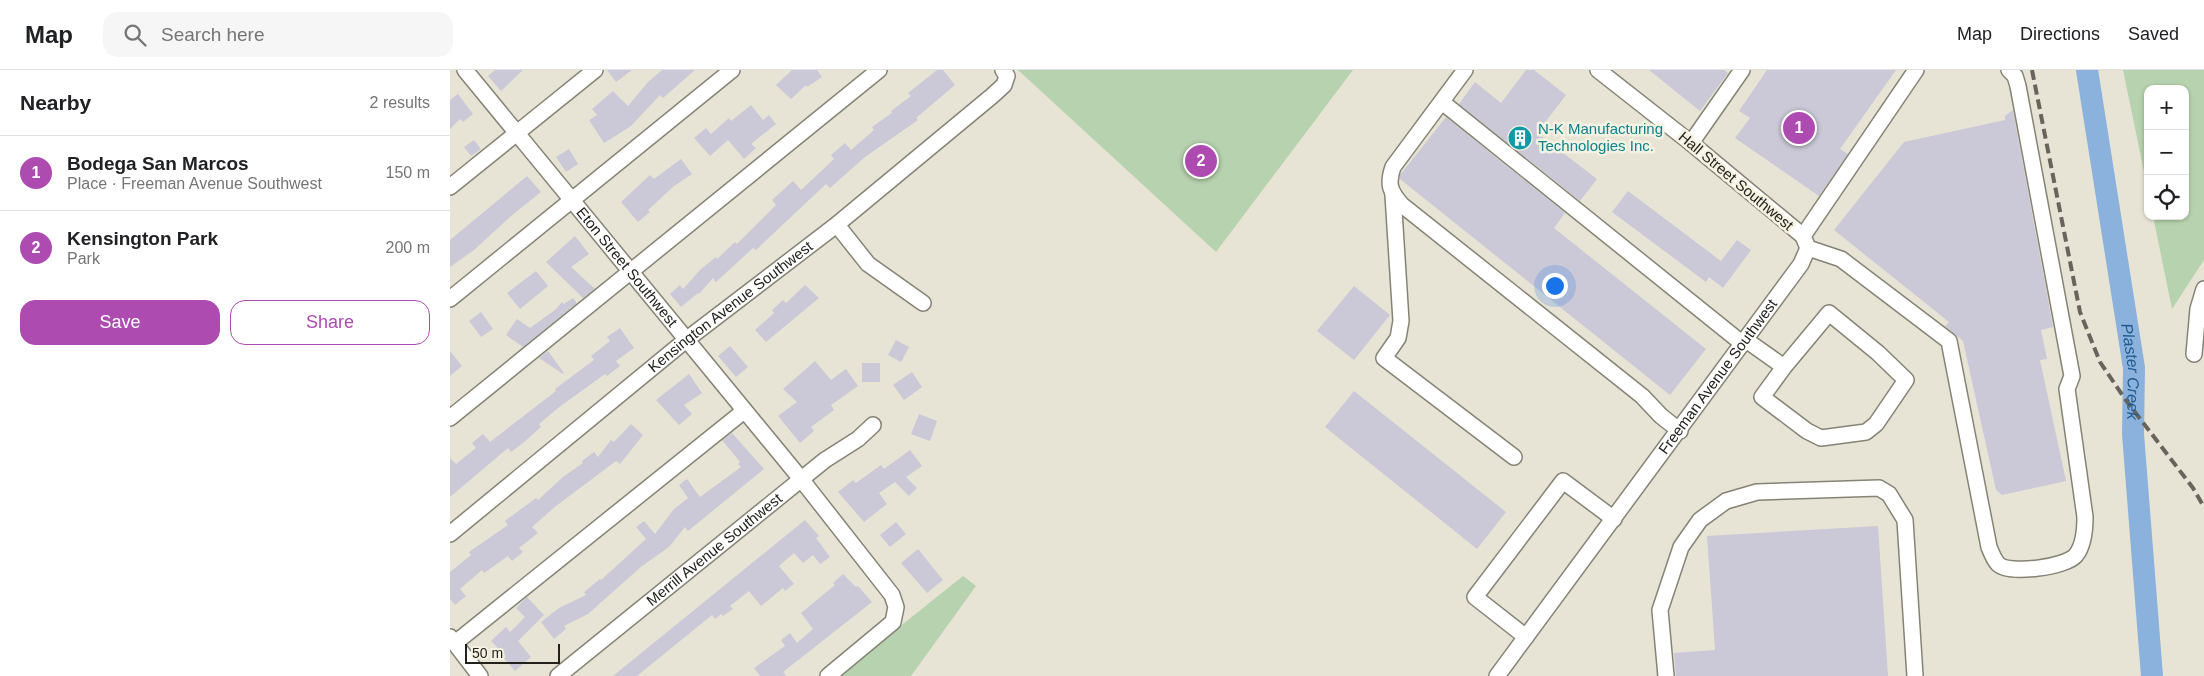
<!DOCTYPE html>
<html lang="en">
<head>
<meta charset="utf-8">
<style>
	body { margin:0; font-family:Helvetica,sans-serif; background:#f6f6f6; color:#202124 }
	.controls { position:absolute; right:15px; top:15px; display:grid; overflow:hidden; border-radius:10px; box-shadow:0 1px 4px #0004 }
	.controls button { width:45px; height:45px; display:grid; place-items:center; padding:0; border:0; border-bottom:1px solid #e0e0e0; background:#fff; color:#202124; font:25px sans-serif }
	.scale { position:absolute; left:15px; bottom:12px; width:95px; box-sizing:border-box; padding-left:5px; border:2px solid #22211c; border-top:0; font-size:14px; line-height:18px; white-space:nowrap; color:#22211c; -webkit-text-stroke:4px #f5f2e2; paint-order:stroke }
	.you { position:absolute; left:1104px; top:215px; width:18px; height:18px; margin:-12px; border:4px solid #fff; border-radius:50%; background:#1a73e8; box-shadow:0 0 0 8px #1a73e833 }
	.badge { display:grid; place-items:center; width:32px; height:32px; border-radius:50%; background:#ad4bb1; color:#fff; font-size:16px; font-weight:700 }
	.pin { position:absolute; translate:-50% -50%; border:2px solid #fff; box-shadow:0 1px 5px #0006 }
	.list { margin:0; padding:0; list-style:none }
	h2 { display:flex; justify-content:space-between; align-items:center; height:65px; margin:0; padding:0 20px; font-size:21px }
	h2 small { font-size:16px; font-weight:400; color:#757577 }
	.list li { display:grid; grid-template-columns:32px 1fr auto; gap:15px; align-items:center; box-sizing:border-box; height:75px; padding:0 20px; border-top:1px solid #e0e0e0 }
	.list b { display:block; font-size:19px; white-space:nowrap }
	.list p { margin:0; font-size:16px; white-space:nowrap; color:#757577 }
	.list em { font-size:16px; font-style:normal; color:#757577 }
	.actions { display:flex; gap:10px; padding:15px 20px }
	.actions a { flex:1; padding:11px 0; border:1px solid #ad4bb1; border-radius:15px; text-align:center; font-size:18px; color:#ad4bb1 }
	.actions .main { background:#ad4bb1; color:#fff }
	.icon { flex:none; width:28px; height:28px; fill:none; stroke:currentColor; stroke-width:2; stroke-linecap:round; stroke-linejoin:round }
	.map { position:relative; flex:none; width:1754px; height:606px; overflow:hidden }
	header { display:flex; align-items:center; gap:30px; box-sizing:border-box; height:70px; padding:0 25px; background:#fff; border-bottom:1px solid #e0e0e0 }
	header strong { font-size:24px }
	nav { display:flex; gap:28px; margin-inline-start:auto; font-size:18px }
	.search { width:350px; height:45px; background:#f6f6f6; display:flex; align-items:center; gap:12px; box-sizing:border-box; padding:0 18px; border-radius:15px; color:#757577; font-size:19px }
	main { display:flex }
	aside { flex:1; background:#fff }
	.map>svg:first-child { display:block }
	.green { fill:#b7d2ae }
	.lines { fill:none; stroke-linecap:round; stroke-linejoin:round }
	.river { stroke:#8ab2dd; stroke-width:22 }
	.building { fill:#cbc8d7 }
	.minor-casing { stroke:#868375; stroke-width:18 }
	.minor { stroke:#fff; stroke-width:15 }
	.rail { stroke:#66645c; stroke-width:4; stroke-dasharray:10 5; stroke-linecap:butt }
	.labels { text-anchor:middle; stroke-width:5; stroke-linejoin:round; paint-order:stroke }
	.culture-label { font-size:15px; fill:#0d838f; stroke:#f5f2e2; text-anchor:start }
	.street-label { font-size:15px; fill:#22211c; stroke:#f5f2e2 }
	.water-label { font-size:16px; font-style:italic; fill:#20598f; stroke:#f5f2e2 }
</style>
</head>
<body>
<header>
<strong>Map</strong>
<div class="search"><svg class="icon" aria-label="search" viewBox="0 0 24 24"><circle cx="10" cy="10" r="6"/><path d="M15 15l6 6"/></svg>Search here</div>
<nav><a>Map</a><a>Directions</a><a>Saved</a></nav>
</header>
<main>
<aside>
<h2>Nearby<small>2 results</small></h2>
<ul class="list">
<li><span class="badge">1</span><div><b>Bodega San Marcos</b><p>Place · Freeman Avenue Southwest</p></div><em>150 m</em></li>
<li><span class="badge">2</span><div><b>Kensington Park</b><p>Park</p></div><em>200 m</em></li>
</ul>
<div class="actions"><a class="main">Save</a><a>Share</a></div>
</aside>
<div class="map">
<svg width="1754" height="606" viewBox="0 0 1754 606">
	<rect width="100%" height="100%" fill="#e8e4d5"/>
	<path class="green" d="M 568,0 L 903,0 L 766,182 Z
		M 1673,0 L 1754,0 L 1754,190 L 1722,239 L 1703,146 L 1735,146 L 1735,19 L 1698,19 L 1698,121 Z
		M 513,506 L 526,516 L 461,606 L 388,606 Z"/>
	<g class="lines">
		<path class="river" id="s1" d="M 1637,0 L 1684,298 L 1683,364 L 1702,606"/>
	</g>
	<path class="building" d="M 45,0 L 73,0 L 51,21 L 38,6 Z
		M 157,0 L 182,0 L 166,12 Z
		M 212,0 L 245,0 L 213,28 L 210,25 L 181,56 L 154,73 L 139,50 L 147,45 L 142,39 L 163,21 L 178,36 L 198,12 Z
		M 342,0 L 367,0 L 372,7 L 357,17 L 356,15 L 341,29 L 326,15 Z
		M 487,0 L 493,0 L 505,15 L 466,48 L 468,50 L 415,87 L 380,118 L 376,114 L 306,180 L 303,178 L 266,212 L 263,208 L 249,224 L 248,223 L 231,237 L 220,224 L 230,215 L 233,219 L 251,199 L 266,187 L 267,189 L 285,172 L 287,174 L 326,135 L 322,130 L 343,111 L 351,120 L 384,89 L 381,85 L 395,73 L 401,80 L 424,60 L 422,57 L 442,43 L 441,41 L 461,26 L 458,23 Z
		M 1076,0 L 1084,0 L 1116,25 L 1087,63 L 1147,109 L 1130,131 L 1009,34 L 1025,12 L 1051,33 Z
		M 1199,0 L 1274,0 L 1278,3 L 1250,41 Z
		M 1317,0 L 1446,0 L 1390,79 L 1398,84 L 1369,126 L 1285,68 L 1300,48 L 1289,41 Z
		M 8,24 L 23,44 L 13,52 L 10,49 L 0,59 L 0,30 Z
		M 301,35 L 313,50 L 319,45 L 326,54 L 301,74 L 306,78 L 294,89 L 278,70 L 260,86 L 244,68 L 256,58 L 261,64 L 279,48 L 281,51 Z
		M 1563,40 L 1603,257 L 1591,260 L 1597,289 L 1590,290 L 1616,411 L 1552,425 L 1546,420 L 1513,271 L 1495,256 L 1499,252 L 1384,160 L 1454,72 L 1555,50 L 1555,46 Z
		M 996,47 L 1115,143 L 1104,158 L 1256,279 L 1220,325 L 950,109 L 950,105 Z
		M 24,70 L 31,79 L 21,86 L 14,77 Z
		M 119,79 L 128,94 L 116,102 L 106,87 Z
		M 231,89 L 242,104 L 224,116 L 198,140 L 200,142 L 188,152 L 171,132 L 200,105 L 204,109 Z
		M 77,106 L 91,122 L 61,146 L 24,180 L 0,197 L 0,170 Z
		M 1178,121 L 1271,191 L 1287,170 L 1301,180 L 1273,218 L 1259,207 L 1256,212 L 1162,142 Z
		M 125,166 L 139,184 L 121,197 L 145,219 L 133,228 L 96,192 Z
		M 86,201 L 98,216 L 70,239 L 57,223 Z
		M 355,215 L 369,228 L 316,272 L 305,260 L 324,243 L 322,240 L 333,230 L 336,233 Z
		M 904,216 L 940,245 L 904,290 L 867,261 Z
		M 123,228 L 127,233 L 73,277 L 56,265 L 67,249 L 80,258 L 105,240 L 112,232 L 114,234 Z
		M 31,242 L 43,259 L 31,267 L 19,251 Z
		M 170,258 L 184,278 L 166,291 L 170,296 L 157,306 L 155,304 L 108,338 L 89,354 L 91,357 L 73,373 L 61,382 L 58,378 L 0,427 L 0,388 L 6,394 L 26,378 L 22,373 L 33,364 L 40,372 L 106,321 L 105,319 L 144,290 L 141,286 L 160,271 L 157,267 Z
		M 446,270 L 459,277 L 451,292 L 438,285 Z
		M 280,276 L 298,297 L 286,307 L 268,286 Z
		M 0,281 L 12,296 L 0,306 Z
		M 98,281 L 114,303 L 113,304 L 89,288 Z
		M 365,291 L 381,310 L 396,299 L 408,316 L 381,335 L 384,340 L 361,357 L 364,361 L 350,373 L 328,346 L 347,332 L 333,319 Z
		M 412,293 L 430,293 L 430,312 L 412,312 Z
		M 462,302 L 472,317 L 454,330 L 443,315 Z
		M 239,304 L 252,323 L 234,335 L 242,344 L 229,355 L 206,330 Z
		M 904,321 L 1056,442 L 1027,479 L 875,357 Z
		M 469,344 L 487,351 L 480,371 L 461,364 Z
		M 181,354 L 193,365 L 170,394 L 166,391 L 106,436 L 82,457 L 88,463 L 69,478 L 73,482 L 62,491 L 58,486 L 34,503 L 32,500 L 10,519 L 16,526 L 5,535 L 0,529 L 0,502 L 21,485 L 19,482 L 58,455 L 55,451 L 86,428 L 88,430 L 113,407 L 133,393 L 132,391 L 144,382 L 148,387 L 161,370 L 164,372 Z
		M 282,363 L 314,399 L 238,461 L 235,457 L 219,477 L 192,496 L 138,544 L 114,556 L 116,559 L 104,569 L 91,552 L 109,538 L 136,525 L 134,522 L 150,509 L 151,510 L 196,469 L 186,457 L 194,451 L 205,464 L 224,439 L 238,428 L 229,415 L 237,409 L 250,427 L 291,397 L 288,394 L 290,392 L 272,370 Z
		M 460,380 L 472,396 L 456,407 L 467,418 L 459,426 L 445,412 L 429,423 L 437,434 L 414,452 L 388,422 L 403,410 L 406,413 L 431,395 L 434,399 Z
		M 355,450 L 369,466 L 366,468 L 380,487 L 370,494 L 363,485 L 353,493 L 344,483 L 329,496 L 344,514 L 335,521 L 333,518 L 311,536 L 299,521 L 280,536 L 283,539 L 273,546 L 271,544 L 265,549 L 262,545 L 187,606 L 163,606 Z
		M 446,452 L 456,464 L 440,477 L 430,465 Z
		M 1428,456 L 1438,606 L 1226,606 L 1224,583 L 1265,580 L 1257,466 Z
		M 468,479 L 493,510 L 477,523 L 451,493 Z
		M 393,504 L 406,517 L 408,516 L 422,532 L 333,602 L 336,606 L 310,606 L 304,598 L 335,576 L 331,570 L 340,563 L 347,573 L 363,559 L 351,543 L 385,515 L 383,513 Z
		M 77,527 L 94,545 L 68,571 L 81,587 L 65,601 L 54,588 L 56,586 L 41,571 L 56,557 L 60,562 L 75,547 L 66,538 Z"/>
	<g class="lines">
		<defs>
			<g id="minor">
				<path id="s2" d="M 15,0 L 351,409 L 442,525 L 446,537 L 443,552 L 378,606"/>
				<path d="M 1015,0 L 943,97 C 937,114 940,122 952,135 L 1192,326 L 1211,346 L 1230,361"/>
				<path d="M 992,32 L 1293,274"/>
				<path d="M 1241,73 L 1292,0"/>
				<path d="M 0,117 L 145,0"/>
				<path d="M 943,125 L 951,251 L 948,268 L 934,288 L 1064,387"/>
				<path d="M 387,155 L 418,194 L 473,233"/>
				<path d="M 1353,166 L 1466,0"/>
				<path d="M 1358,178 L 1391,189 L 1499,271 L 1539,477 C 1541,482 1544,490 1548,494 C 1559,505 1617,497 1626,485 C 1634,475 1635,460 1635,447 L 1617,319 L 1622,306 L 1568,16 L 1565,6 L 1559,0"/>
				<path d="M 0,229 L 282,0"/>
				<path d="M 1296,270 L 1334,297 L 1312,327 L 1357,361 L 1371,368 L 1416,362 L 1426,354 L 1456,310 L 1428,283 L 1379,243 L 1334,297"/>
				<path d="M 1744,284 L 1748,239 L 1754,219"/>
				<path d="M 0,348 L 429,0"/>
				<path id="s3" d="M 0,464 L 236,270 L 385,156 L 542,26 L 554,15 L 557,6 L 553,0"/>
				<path d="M 0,567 L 30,606"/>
				<path d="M 1076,567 L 1025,527 L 1113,411 L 1164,449"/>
				<path d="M 5,573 L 294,341"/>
				<path id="s4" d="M 108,606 L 375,390 L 408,369 L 423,355"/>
				<path id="s5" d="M 1047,606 L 1351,194 L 1358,178 L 1353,166 L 1241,73 L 1148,0"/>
				<path d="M 1216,606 L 1210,540 L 1231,477 L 1250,450 L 1276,431 L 1307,422 L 1429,418 L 1439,424 L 1455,450 L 1465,606"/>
			</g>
		</defs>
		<use href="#minor" class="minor-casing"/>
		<use href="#minor" class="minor"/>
		<path class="rail" d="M 1582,0 L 1630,242 L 1650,292 L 1675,329 L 1743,418 L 1754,437"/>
	</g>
	<defs>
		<symbol id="building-disc" viewBox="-11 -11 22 22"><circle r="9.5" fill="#0f9aa8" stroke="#f5f2e2"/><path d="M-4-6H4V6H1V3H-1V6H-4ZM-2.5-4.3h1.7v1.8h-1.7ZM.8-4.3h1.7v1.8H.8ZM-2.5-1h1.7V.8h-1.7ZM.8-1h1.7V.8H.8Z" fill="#fff"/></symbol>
	</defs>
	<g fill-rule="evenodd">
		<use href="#building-disc" x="1056" y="54" width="28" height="28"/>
	</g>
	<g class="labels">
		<g class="culture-label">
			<text x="1088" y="64">N-K Manufacturing<tspan x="1088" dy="17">Technologies Inc.</tspan></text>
		</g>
		<g class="street-label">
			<text transform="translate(1286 111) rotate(40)" y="5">Hall Street Southwest</text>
			<text dy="5" stroke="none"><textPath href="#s2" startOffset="255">Eton Street Southwest</textPath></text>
			<text dy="5" stroke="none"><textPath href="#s3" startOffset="361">Kensington Avenue Southwest</textPath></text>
			<text dy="5" stroke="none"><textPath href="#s5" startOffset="372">Freeman Avenue Southwest</textPath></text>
			<text dy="5" stroke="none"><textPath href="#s4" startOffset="201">Merrill Avenue Southwest</textPath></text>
		</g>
		<g class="water-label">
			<text dy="6" stroke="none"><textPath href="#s1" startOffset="305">Plaster Creek</textPath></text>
		</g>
	</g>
</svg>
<div class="controls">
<button>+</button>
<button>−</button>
<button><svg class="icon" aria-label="locate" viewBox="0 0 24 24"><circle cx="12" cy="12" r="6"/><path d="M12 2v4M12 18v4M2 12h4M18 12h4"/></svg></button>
</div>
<div class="scale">50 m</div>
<div class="you"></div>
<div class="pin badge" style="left:1349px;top:58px">1</div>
<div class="pin badge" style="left:751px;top:91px">2</div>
</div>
</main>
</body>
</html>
